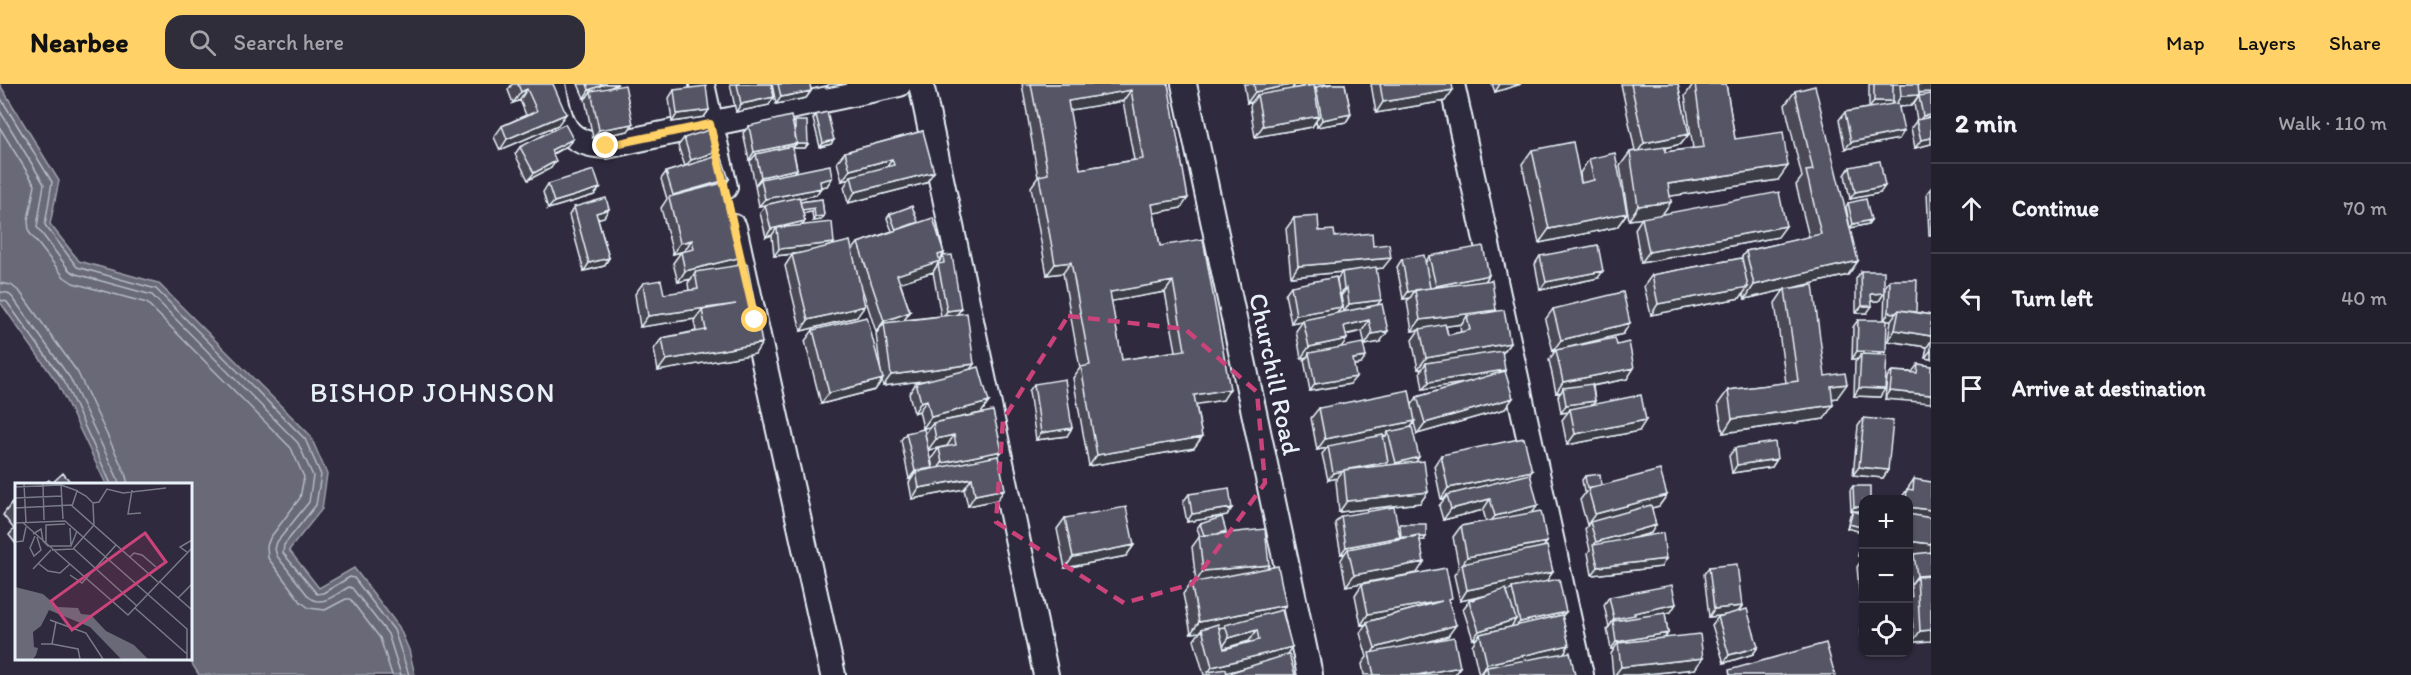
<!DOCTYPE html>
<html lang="en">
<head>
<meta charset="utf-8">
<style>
	body { margin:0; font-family:Itim,sans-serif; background:#2f2d3a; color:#f1f3f6 }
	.controls { position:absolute; right:18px; bottom:18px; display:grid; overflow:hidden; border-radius:12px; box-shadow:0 2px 4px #0004 }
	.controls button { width:54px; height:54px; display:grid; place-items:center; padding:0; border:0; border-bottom:2px solid #403e4a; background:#23202e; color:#f1f3f6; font:30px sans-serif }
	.stop { position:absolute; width:18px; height:18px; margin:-14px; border:4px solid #ffd166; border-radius:50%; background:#fff }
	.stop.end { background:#ffd166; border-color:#fff; box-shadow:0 2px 6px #0008 }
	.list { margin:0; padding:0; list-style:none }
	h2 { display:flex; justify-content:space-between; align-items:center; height:78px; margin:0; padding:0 24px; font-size:26px }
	h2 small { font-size:20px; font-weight:400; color:#a3a3aa }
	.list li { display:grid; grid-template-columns:39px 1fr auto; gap:18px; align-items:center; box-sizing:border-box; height:90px; padding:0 24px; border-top:2px solid #403e4a }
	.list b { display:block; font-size:22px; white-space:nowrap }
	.list em { font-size:20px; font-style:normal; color:#a3a3aa }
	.icon { flex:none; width:33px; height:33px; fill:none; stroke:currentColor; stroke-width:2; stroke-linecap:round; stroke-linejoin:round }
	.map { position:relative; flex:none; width:1931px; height:591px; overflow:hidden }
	header { display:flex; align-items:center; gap:36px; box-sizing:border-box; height:84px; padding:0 30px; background:#ffd166; color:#111 }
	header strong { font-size:28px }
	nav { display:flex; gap:33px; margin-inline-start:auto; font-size:21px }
	.search { width:420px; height:54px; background:#2f2d3a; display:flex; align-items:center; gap:15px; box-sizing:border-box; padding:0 21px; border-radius:18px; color:#a3a3aa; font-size:22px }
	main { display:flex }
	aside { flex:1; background:#23202e }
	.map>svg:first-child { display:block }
	.water { fill:#696978; stroke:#9c9fab; stroke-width:1.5 }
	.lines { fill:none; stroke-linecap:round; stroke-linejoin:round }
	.shore { stroke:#b5bbc5; stroke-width:1.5 }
	.minor-casing { stroke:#e8f1f8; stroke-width:28 }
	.minor { stroke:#2f2a3d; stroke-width:24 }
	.wall { fill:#4b4957; stroke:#e8f1f8; stroke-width:1.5; fill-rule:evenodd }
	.shaded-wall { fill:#3d3c47; stroke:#e8f1f8; stroke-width:1.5 }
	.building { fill:#575565; stroke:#e8f1f8; stroke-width:1.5; fill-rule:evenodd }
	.route { stroke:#ffd166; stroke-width:8 }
	.marked { fill:none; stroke:#ca437a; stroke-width:4.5; stroke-dasharray:12 8; stroke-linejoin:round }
	.labels { text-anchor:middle; stroke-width:5; stroke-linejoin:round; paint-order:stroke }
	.street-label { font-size:26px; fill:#e8f1f8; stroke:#2f2a3d }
	.neighbourhood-label { font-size:27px; letter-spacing:1.5px; fill:#e8f1f8; stroke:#2f2a3d }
	.inset-road { fill:none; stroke:#797a88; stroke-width:1.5 }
	.view { fill:#ca437a; fill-opacity:0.15; stroke:#ca437a; stroke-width:3 }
	.inset-edge { fill:none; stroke:#e8f1f8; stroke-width:3 }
</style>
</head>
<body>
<header>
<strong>Nearbee</strong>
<div class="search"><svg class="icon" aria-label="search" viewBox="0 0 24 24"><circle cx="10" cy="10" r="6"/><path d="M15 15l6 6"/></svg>Search here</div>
<nav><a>Map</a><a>Layers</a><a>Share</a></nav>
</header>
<main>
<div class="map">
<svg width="1931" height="591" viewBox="0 0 1931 591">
	<rect width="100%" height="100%" fill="#2f2a3d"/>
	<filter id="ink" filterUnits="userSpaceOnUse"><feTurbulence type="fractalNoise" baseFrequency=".0167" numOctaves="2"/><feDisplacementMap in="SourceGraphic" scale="12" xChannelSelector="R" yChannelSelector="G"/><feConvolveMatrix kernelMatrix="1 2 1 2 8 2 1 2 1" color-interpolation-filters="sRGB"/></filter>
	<g filter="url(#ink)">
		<path class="water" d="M 0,1 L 59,97 L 50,140 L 79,177 L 158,199 L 310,351 L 327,390 L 322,425 L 289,466 L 319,504 L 354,484 L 399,543 L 409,566 L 415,591 L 199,591 L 189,575 L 190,400 L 106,400 L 58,300 L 0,218 Z"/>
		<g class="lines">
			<path class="shore" d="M 0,13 L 52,98 L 45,141 L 77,183 L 156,205 L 305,355 L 321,391 L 316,421 L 284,461 L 283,469 L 317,510 L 323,509 L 350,493 L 354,494 L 394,546 L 409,591
				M 0,27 L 44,100 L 37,143 L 69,186 L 76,190 L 152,211 L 298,359 L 313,392 L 309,418 L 277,458 L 275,465 L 277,472 L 309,513 C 322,524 336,510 349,503 L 352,504 L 388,550 L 401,591
				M 0,44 L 35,101 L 28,136 L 29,148 L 64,193 L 73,199 L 147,219 L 291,364 L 304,393 L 300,414 L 270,454 L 267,462 L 268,474 L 301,518 L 309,524 L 325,526 L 346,515 L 350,515 L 380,554 L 392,591
				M 0,199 L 11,201 L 20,208 L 78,289 L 125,389 L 128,400
				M 0,208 L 8,209 L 13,214 L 70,294 L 117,393 L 119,400
				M 0,216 L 7,218 L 64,297 L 111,400"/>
			<defs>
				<path id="minor" d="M 553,0 C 560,37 562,60 606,62 L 899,0
					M 702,0 L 725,103
					M 921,0 L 1046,591
					M 1184,0 L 1310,591
					M 1452,0 L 1581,591
					M 734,143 L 833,591"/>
			</defs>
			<use href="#minor" class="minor-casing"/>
			<use href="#minor" class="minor"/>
		</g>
		<path class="wall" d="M 512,0 L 553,0 L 558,41 L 500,66 L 494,53 L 502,42 L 526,31 L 520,16 L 513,19 L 508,6 Z
			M 578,0 L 618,0 L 608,4 L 628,47 L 593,54 L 585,15 L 587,13 L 584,14 Z
			M 730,0 L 771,0 L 769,21 L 736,28 Z
			M 772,0 L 810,0 L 811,7 L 806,14 L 776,20 Z
			M 1022,0 L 1168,0 L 1181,124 L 1154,129 L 1160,162 L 1223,316 L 1196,320 L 1202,353 L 1194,364 L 1089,382 L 1073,294 L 1080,284 L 1063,189 L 1047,191 L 1031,103 L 1038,93 ZM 1123,17 L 1134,76 L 1080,85 L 1069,26 ZM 1165,208 L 1176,267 L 1122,276 L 1111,217 Z
			M 1244,0 L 1295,0 L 1292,5 L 1304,2 L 1303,0 L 1345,0 L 1351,30 L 1346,38 L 1317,43 L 1316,37 L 1312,43 L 1255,53 L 1250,22 L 1252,18 L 1247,19 Z
			M 1371,0 L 1452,0 L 1445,17 L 1376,29 Z
			M 1492,0 L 1521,0 L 1495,8 Z
			M 1621,0 L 1678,0 L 1689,50 L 1681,60 L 1665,64 L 1665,68 L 1693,64 L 1685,12 L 1693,0 L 1726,0 L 1735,55 L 1778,96 L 1670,112 L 1671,118 L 1662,130 L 1778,153 L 1641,179 L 1635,145 L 1642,134 L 1629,136 L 1620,82 L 1630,68 L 1635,67 Z
			M 1869,0 L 1931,0 L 1931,8 L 1919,9 L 1911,22 L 1899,23 L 1899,55 L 1845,65 L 1839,36 L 1845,28 L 1869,24 Z
			M 674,6 L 709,26 L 704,33 L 672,38 L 669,14 Z
			M 1795,7 L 1858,177 L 1848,191 L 1793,204 L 1825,292 L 1837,314 L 1832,315 L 1824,335 L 1723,349 L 1718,320 L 1728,306 L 1786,299 L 1775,219 L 1784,206 L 1745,215 L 1743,209 L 1740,214 L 1651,231 L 1644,202 L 1652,191 L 1741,174 L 1746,167 L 1809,153 L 1796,101 L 1802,93 L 1785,21 Z
			M 1919,12 L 1931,60 L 1915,64 L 1911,44 L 1917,36 L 1914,20 Z
			M 816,31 L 831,60 L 820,63 L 813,35 Z
			M 795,37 L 808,60 L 805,64 L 793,64 L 797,85 L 796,88 L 832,94 L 827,102 L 821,103 L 816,111 L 799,114 L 800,118 L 822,115 L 824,132 L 821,136 L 813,137 L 812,128 L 803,129 L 805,137 L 802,142 L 834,159 L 832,162 L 852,167 L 858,159 L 892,147 L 887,134 L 890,130 L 917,139 L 940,176 L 943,172 L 961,225 L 957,230 L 974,280 L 970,285 L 981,329 L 1002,367 L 998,372 L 997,416 L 968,422 L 964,405 L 912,415 L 909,399 L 912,394 L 909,395 L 901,356 L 906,349 L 932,384 L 931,385 L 933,385 L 931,375 L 939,364 L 947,363 L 928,366 L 925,350 L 930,343 L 923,344 L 919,327 L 914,329 L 909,310 L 916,299 L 926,296 L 883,302 L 882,296 L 875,306 L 821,320 L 805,257 L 813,246 L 881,289 L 876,250 L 878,247 L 876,248 L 860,198 L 857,233 L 801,247 L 785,182 L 792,171 L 799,170 L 774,172 L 772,152 L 772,151 L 766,153 L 760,129 L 765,121 L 771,120 L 759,122 L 755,102 L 757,100 L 755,101 L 750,77 L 752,75 L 749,76 L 743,49 L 749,42 L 792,40 ZM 938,180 L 933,188 L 941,232 L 904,236 L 910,228 L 900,198 L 933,188 Z
			M 923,47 L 926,99 L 848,119 L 844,103 L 849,95 L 842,97 L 837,78 L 845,68 Z
			M 684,54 L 715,73 L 729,95 L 726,99 L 742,173 L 736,182 L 755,270 L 658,287 L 654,265 L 662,254 L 696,247 L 694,237 L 695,235 L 640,243 L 635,210 L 643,199 L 664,210 L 689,207 L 688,199 L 691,195 L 678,198 L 673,179 L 681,168 L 673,170 L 661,124 L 667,115 L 661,95 L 666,88 L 685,82 L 678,62 Z
			M 573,55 L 567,62 L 553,70 L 551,84 L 528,96 L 515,70 L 520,63 Z
			M 1532,66 L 1581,99 L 1580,89 L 1589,75 L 1627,129 L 1617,143 L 1539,159 L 1522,80 Z
			M 1850,83 L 1880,109 L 1850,115 L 1845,91 Z
			M 548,100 L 600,104 L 594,111 L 548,125 L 543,108 Z
			M 1931,104 L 1931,151 L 1929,151 L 1927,109 Z
			M 1848,119 L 1871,136 L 1868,140 L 1850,144 L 1846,123 Z
			M 574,123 L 604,133 L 598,134 L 609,174 L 604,182 L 584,187 L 569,131 Z
			M 1294,134 L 1319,147 L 1335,153 L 1373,162 L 1383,184 L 1376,185 L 1377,221 L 1380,258 L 1365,261 L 1362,247 L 1346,251 L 1341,263 L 1361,280 L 1354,281 L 1350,300 L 1310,307 L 1304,276 L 1307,273 L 1301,274 L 1296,247 L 1303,237 L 1291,239 L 1285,210 L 1291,202 L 1338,203 L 1337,195 L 1342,188 L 1291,193 L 1286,145 ZM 1340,212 L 1341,212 L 1344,228 L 1337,229 L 1342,223 Z
			M 1429,172 L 1489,191 L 1485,197 L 1496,226 L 1495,227 L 1510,259 L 1502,270 L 1505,325 L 1417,350 L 1414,339 L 1411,343 L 1416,378 L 1428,408 L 1420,419 L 1339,428 L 1336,397 L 1337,394 L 1328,396 L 1322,370 L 1327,364 L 1317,366 L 1311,334 L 1319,324 L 1412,321 L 1417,313 L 1468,298 L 1423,305 L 1420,287 L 1422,285 L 1418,285 L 1412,256 L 1419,246 L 1412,247 L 1407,217 L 1410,214 L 1403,215 L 1397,183 L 1402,175 L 1426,178 ZM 1462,240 L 1460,243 L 1461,248 L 1448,251 L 1446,242 Z
			M 1540,172 L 1598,194 L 1540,206 L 1535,180 Z
			M 1861,187 L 1884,209 L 1879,217 L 1872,217 L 1867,229 L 1856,229 L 1856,195 Z
			M 1890,196 L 1916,228 L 1931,231 L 1931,275 L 1925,274 L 1927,263 L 1888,257 L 1891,236 L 1884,236 L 1885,203 Z
			M 1553,225 L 1630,239 L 1623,250 L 1565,264 L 1617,261 L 1627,295 L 1593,302 L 1595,317 L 1593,320 L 1639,347 L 1567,361 L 1562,336 L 1568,328 L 1561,329 L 1558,312 L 1561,308 L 1556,309 L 1549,276 L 1556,266 L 1553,267 L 1545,236 Z
			M 1858,236 L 1883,271 L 1880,313 L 1854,312 L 1855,278 L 1858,275 L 1852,275 L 1853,243 Z
			M 1918,280 L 1931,282 L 1885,315 L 1887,294 L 1892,287 L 1912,288 Z
			M 1034,300 L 1067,352 L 1036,356 L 1029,307 Z
			M 1864,334 L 1888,386 L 1883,394 L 1853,391 L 1858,342 Z
			M 1735,364 L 1777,375 L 1772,383 L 1732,389 L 1729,372 Z
			M 1441,371 L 1532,387 L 1529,390 L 1533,428 L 1547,458 L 1543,463 L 1546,497 L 1562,532 L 1569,561 L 1564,569 L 1575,591 L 1479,591 L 1472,561 L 1477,554 L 1473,555 L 1463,525 L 1469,517 L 1490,510 L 1460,517 L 1454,491 L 1459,484 L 1453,453 L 1461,442 L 1486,437 L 1483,426 L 1443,436 L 1439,422 L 1445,414 L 1441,415 L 1434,382 Z
			M 1585,392 L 1601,401 L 1667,411 L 1659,422 L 1651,424 L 1651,449 L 1631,455 L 1661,483 L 1592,491 L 1588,469 L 1590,466 L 1585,445 L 1588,441 L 1587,441 L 1580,416 L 1586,408 L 1584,408 L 1582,396 Z
			M 1914,395 L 1931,557 L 1913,558 L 1908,563 L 1908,535 L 1911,535 L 1910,516 L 1908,518 L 1908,476 L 1909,478 L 1914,470 L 1908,469 L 1908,416 L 1900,416 Z
			M 1853,402 L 1863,416 L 1863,427 L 1853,427 L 1858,447 L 1847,444 L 1850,431 L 1853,427 L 1851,427 L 1850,406 Z
			M 1189,410 L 1232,424 L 1227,431 L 1187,438 L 1183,418 Z
			M 16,416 L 16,460 L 9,451 L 14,445 L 3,431 L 11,420 Z
			M 1341,432 L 1398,443 L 1400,440 L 1424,456 L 1420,456 L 1417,489 L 1346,502 L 1341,476 L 1345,469 L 1341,470 L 1335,439 Z
			M 1065,434 L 1134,461 L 1126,472 L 1065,484 L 1057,445 Z
			M 1863,439 L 1863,473 L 1858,472 Z
			M 1200,440 L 1225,449 L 1266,484 L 1286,521 L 1282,526 L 1286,571 L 1295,591 L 1230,591 L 1232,588 L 1250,582 L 1227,588 L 1227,591 L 1204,591 L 1194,556 L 1200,548 L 1191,549 L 1183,510 L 1191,499 L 1196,498 L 1192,463 L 1200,452 L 1197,444 ZM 1249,557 L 1250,558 L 1224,565 L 1224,564 Z
			M 1863,474 L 1863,528 L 1861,528 L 1857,483 Z
			M 1709,483 L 1742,522 L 1738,528 L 1758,563 L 1753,570 L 1724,579 L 1712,541 L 1718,533 L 1726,531 L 1709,533 L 1704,490 Z
			M 1362,500 L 1449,518 L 1448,552 L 1424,559 L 1460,583 L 1454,591 L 1364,591 L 1362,580 L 1367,573 L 1360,549 L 1366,540 L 1361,541 L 1355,511 Z
			M 1609,513 L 1671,528 L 1665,529 L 1668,549 L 1665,554 L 1695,585 L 1637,591 L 1613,591 L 1611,570 L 1614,565 L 1611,565 L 1607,545 L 1609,543 L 1604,521 Z
			M 1863,544 L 1863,564 L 1861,547 Z"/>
		<path class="shaded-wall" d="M 605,0 L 618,0 L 592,11 L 591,7 L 587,13 L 584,14 L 589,6 Z
			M 829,0 L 847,0 L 826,4 Z
			M 1295,0 L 1288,11 L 1257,11 L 1252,18 L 1247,19 L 1255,8 Z
			M 1309,0 L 1337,0 L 1316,3 L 1315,5 L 1305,7 Z
			M 1500,0 L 1521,0 L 1495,8 Z
			M 1916,0 L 1931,0 L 1931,8 L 1910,9 Z
			M 527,5 L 520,16 L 513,19 L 521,8 Z
			M 1131,6 L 1123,17 L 1060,28 L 1068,17 Z
			M 1453,6 L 1445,17 L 1376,29 L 1383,18 Z
			M 811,7 L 806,14 L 776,20 L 781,13 Z
			M 1919,11 L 1911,22 L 1894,23 L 1901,12 Z
			M 774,13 L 769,21 L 736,28 L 741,20 Z
			M 1874,17 L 1893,17 L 1888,25 L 1869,25 Z
			M 709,26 L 704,33 L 672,38 L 677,30 Z
			M 566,30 L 558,41 L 500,66 L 507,55 Z
			M 1351,30 L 1346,38 L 1317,43 L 1322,36 Z
			M 1931,31 L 1931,37 L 1917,40 L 1923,32 Z
			M 1319,32 L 1312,43 L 1255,53 L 1263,42 Z
			M 633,40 L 628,47 L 593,54 L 599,46 Z
			M 1904,47 L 1899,55 L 1845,65 L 1851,58 Z
			M 1689,50 L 1681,60 L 1636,70 L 1644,59 Z
			M 1931,54 L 1931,60 L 1915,64 L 1921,56 Z
			M 573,55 L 567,62 L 545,73 L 551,66 Z
			M 834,56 L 831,60 L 820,63 L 823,59 Z
			M 797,59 L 791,66 L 756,70 L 752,75 L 749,76 L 754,68 Z
			M 795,60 L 808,60 L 805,64 L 793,64 Z
			M 719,67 L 714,74 L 685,83 L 691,76 Z
			M 892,75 L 885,86 L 851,92 L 849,95 L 842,97 L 850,86 Z
			M 556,77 L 551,84 L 528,96 L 534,89 Z
			M 1788,82 L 1778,96 L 1658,114 L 1668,100 Z
			M 797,85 L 792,93 L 761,95 L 757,100 L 755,101 L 761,93 Z
			M 934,88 L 926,99 L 848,119 L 855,108 Z
			M 832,94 L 827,102 L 814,104 L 820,97 Z
			M 729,95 L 724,103 L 674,112 Z
			M 1885,102 L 1880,109 L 1850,115 L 1855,108 Z
			M 600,104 L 594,111 L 548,125 L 554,118 Z
			M 821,104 L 816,111 L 759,122 L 765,115 Z
			M 1188,114 L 1181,124 L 1144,131 L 1152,120 Z
			M 1671,118 L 1661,132 L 1629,136 L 1638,122 Z
			M 814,124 L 812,128 L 798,130 L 801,126 Z
			M 609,125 L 604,133 L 591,136 L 596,129 Z
			M 1627,129 L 1617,143 L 1539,159 L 1549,145 Z
			M 824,132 L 821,136 L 813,137 L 815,133 Z
			M 1871,136 L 1868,140 L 1850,144 L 1853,140 Z
			M 805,137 L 800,145 L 777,144 L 772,151 L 766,153 L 771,145 Z
			M 1786,142 L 1778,153 L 1641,179 L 1649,168 Z
			M 692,156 L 684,167 L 673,170 L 680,159 Z
			M 834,159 L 829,166 L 774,172 L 779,165 Z
			M 944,169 L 933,188 L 890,202 L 897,191 L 938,171 Z
			M 742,173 L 735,184 L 695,188 L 691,195 L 678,198 L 685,187 Z
			M 609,174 L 604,182 L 584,187 L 589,179 Z
			M 1391,174 L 1383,184 L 1291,193 L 1298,182 Z
			M 1858,177 L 1848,191 L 1745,215 L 1754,201 Z
			M 1071,178 L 1063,189 L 1047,191 L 1055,180 Z
			M 1603,187 L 1598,194 L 1540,206 L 1546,198 Z
			M 1489,191 L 1484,199 L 1430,210 L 1436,202 Z
			M 1173,197 L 1165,208 L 1102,219 L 1110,208 Z
			M 1748,203 L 1740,214 L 1651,231 L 1658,220 Z
			M 1347,204 L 1341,212 L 1339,212 L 1344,205 Z
			M 1415,206 L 1410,214 L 1403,215 L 1408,208 Z
			M 1884,209 L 1879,217 L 1866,217 L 1871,210 Z
			M 1381,216 L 1375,224 L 1344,228 L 1349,220 Z
			M 736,220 L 702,226 L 695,235 L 640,243 L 648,232 Z
			M 865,222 L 857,233 L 801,247 L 808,236 Z
			M 1862,222 L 1872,222 L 1867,229 L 1856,229 Z
			M 1342,223 L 1336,230 L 1291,239 L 1296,231 Z
			M 961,225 L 956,232 L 942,235 L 947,227 Z
			M 1496,226 L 1489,237 L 1467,232 L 1462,240 L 1420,246 L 1420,245 L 1419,246 L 1412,247 L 1420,236 Z
			M 910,228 L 902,239 L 884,239 L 878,247 L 876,248 L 884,237 Z
			M 1889,228 L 1896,229 L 1891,236 L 1884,236 Z
			M 1369,236 L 1362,247 L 1337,252 L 1344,242 Z
			M 1630,239 L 1623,250 L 1553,267 L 1561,256 Z
			M 1895,246 L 1931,252 L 1931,257 L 1927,263 L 1888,257 Z
			M 1388,247 L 1380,258 L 1365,261 L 1372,250 Z
			M 1347,255 L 1339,266 L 1309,269 L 1307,273 L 1301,274 L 1309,263 Z
			M 762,259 L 755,270 L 658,287 L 666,276 Z
			M 1510,259 L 1502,270 L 1426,279 L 1422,285 L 1418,285 L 1426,274 Z
			M 1931,266 L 1931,275 L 1925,274 Z
			M 1857,267 L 1886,268 L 1881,275 L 1861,270 L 1858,275 L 1852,275 Z
			M 1366,273 L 1361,280 L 1347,282 L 1353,275 Z
			M 974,280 L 966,291 L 883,302 L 891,291 Z
			M 1634,284 L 1627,295 L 1564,307 L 1563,304 L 1561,308 L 1556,309 L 1563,298 Z
			M 1505,286 L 1499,294 L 1423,305 L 1429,298 Z
			M 1356,293 L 1350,300 L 1310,307 L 1315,300 Z
			M 883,295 L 875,306 L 821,320 L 829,309 Z
			M 1847,300 L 1837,314 L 1821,316 L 1831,302 Z
			M 1859,304 L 1885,305 L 1880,313 L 1854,312 Z
			M 1230,305 L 1223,316 L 1187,322 L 1194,311 Z
			M 1890,307 L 1931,311 L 1931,319 L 1885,315 Z
			M 1513,314 L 1505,325 L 1417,350 L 1425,339 Z
			M 927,316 L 919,327 L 914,329 L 921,318 Z
			M 1595,317 L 1590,325 L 1570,325 L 1568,328 L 1561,329 L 1566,321 Z
			M 989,318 L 981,329 L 933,339 L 930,343 L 923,344 L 931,333 Z
			M 1833,321 L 1824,335 L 1723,349 L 1732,335 Z
			M 1646,336 L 1639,347 L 1567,361 L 1575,350 Z
			M 1415,337 L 1408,348 L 1388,348 L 1386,352 L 1328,364 L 1328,362 L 1327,364 L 1317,366 L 1325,355 Z
			M 1072,344 L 1067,352 L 1036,356 L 1041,349 Z
			M 954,351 L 947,362 L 928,366 L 936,355 Z
			M 1202,353 L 1194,364 L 1089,382 L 1097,371 Z
			M 1002,367 L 994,378 L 934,390 L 942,379 Z
			M 1419,373 L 1414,381 L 1391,386 L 1396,379 Z
			M 1777,375 L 1772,383 L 1732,389 L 1737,381 Z
			M 1388,378 L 1383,385 L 1344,387 Z
			M 1859,383 L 1888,386 L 1883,394 L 1853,391 Z
			M 932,384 L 926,391 L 916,388 L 912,394 L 909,395 L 915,387 Z
			M 1343,387 L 1337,394 L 1328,396 L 1333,389 Z
			M 1532,387 L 1524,398 L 1447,411 L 1445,414 L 1441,415 L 1448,404 Z
			M 972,394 L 964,405 L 912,415 L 919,404 Z
			M 1005,405 L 997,416 L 968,422 L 975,411 Z
			M 1428,408 L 1420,419 L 1339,428 L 1347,417 Z
			M 1667,411 L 1659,422 L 1591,440 L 1590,438 L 1587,441 L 1595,430 Z
			M 1490,415 L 1483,426 L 1443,436 L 1451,425 Z
			M 1538,421 L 1530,432 L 1487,443 L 1495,432 Z
			M 1854,423 L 1863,423 L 1863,427 L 1851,427 Z
			M 1908,423 L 1931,426 L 1931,439 L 1908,435 Z
			M 1232,424 L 1227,431 L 1187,438 L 1192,430 Z
			M 1849,440 L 1861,443 L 1858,447 L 1847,444 Z
			M 1656,441 L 1651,449 L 1594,465 L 1594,461 L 1596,458 Z
			M 1400,453 L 1395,461 L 1348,465 L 1345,469 L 1341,470 L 1346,463 Z
			M 1401,453 L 1426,453 L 1424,456 L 1398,457 Z
			M 1908,457 L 1931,460 L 1931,473 L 1908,469 Z
			M 1547,458 L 1539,469 L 1462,481 L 1467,473 Z
			M 1134,461 L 1126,472 L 1065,484 L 1073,473 Z
			M 1863,464 L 1863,473 L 1858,472 Z
			M 1666,475 L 1661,483 L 1592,491 L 1598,483 Z
			M 1424,478 L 1417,489 L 1346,502 L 1354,491 Z
			M 1269,481 L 1261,492 L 1196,498 L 1203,487 Z
			M 1553,488 L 1545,499 L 1512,504 L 1511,506 L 1460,517 L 1467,506 Z
			M 1931,491 L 1931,501 L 1917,493 L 1909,503 L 1917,492 Z
			M 1442,517 L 1367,538 L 1366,540 L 1361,541 L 1368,530 Z
			M 1676,520 L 1671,528 L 1631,536 L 1613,537 L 1609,543 L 1614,535 L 1634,529 Z
			M 1286,521 L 1278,532 L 1225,541 L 1224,543 L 1202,547 L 1202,545 L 1200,548 L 1191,549 L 1199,538 Z
			M 1742,522 L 1737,530 L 1709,533 L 1714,525 Z
			M 1566,528 L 1560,535 L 1514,545 L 1520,538 Z
			M 1516,535 L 1511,543 L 1480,550 L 1477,554 L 1473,555 L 1479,547 Z
			M 1456,541 L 1448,552 L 1370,574 L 1370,572 L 1375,564 Z
			M 1257,546 L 1249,557 L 1221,565 L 1229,554 Z
			M 1931,546 L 1931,557 L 1913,558 L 1908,563 L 1908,556 L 1914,556 L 1920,547 Z
			M 1668,549 L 1663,556 L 1618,559 L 1614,565 L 1611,565 L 1616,558 Z
			M 1569,561 L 1562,572 L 1487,583 L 1481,590 L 1479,591 L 1487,580 Z
			M 1292,563 L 1284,574 L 1217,591 L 1208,589 L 1212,583 Z
			M 1758,563 L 1753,570 L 1724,579 L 1729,571 Z
			M 1703,574 L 1695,585 L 1637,591 L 1615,591 L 1621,583 Z
			M 1460,583 L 1454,591 L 1417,591 Z"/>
		<path class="building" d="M 518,0 L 553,0 L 566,30 L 507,55 L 502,42 L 537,27 L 527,5 L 521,8 Z
			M 587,0 L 605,0 L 589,6 Z
			M 737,0 L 771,0 L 774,13 L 741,20 Z
			M 778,0 L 810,0 L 811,7 L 781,13 Z
			M 1031,0 L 1168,0 L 1188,114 L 1152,120 L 1160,162 L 1203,155 L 1230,305 L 1194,311 L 1202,353 L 1097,371 L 1081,283 L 1090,281 L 1071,178 L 1055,180 L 1039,92 L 1048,90 ZM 1131,6 L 1143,75 L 1080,85 L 1068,17 ZM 1173,197 L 1185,266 L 1122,276 L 1110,208 Z
			M 1254,0 L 1295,0 L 1255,8 Z
			M 1332,0 L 1345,0 L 1351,30 L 1322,36 L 1316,3 Z
			M 1380,0 L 1452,0 L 1453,6 L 1383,18 Z
			M 1631,0 L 1678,0 L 1689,50 L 1644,59 Z
			M 1695,0 L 1726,0 L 1735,55 L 1783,48 L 1788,82 L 1668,100 L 1671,118 L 1638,122 L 1630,68 L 1665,63 L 1665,68 L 1704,63 Z
			M 1874,0 L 1893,0 L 1893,17 L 1874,17 Z
			M 1900,0 L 1918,0 L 1919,11 L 1901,12 Z
			M 625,1 L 633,40 L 599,46 L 591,7 Z
			M 1314,1 L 1319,32 L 1263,42 L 1257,11 Z
			M 706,2 L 709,26 L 677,30 L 674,6 Z
			M 1815,2 L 1858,177 L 1754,201 L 1746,167 L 1821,150 L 1806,87 L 1813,86 L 1795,7 Z
			M 1931,10 L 1931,31 L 1923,32 L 1919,12 Z
			M 1898,19 L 1904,47 L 1851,58 L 1845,28 Z
			M 827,28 L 834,56 L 823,59 L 816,31 Z
			M 791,32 L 797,59 L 754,68 L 749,42 Z
			M 1931,33 L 1931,54 L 1921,56 L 1916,36 Z
			M 795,37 L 807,37 L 808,60 L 795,60 L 797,59 L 795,52 Z
			M 565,40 L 573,55 L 551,66 L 556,77 L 534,89 L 520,63 Z
			M 712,45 L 719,67 L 691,76 L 684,54 Z
			M 923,47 L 934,88 L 855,108 L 851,92 L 894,81 L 892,75 L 850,86 L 845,68 Z
			M 1573,58 L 1581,99 L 1594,96 L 1589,75 L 1615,69 L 1627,129 L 1549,145 L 1532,66 Z
			M 792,62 L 797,85 L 761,93 L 756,70 Z
			M 721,71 L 729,95 L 673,111 L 666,88 Z
			M 1880,77 L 1885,102 L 1855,108 L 1850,83 Z
			M 830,81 L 832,94 L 820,97 L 821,104 L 765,115 L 761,95 Z
			M 594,86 L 600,104 L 554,118 L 548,100 Z
			M 726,98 L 742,173 L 685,187 L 681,168 L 694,165 L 692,156 L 680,159 L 669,113 Z
			M 1779,108 L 1786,142 L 1649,168 L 1642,134 Z
			M 799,113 L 805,137 L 771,145 L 765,121 Z
			M 606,114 L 609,125 L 596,129 L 609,174 L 589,179 L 574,123 Z
			M 822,115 L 824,132 L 815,133 L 814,124 L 802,126 L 800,118 Z
			M 1866,115 L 1871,136 L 1853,140 L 1848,119 Z
			M 912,122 L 918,138 L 896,146 L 890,130 Z
			M 1318,132 L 1319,147 L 1334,146 L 1335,153 L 1372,149 L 1373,162 L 1389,160 L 1391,174 L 1298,182 L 1294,134 Z
			M 933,134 L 944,169 L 938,171 L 940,177 L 897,191 L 910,228 L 884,237 L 858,159 Z
			M 832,138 L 834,159 L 779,165 L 777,144 Z
			M 850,157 L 865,222 L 808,236 L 792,171 Z
			M 1598,161 L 1603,187 L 1546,198 L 1540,172 Z
			M 1483,162 L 1489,191 L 1436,202 L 1429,172 Z
			M 952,171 L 961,225 L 947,227 L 938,180 L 944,179 L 943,172 Z
			M 1424,171 L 1430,204 L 1408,208 L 1402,175 Z
			M 1742,174 L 1748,203 L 1658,220 L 1652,191 Z
			M 747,180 L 762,259 L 666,276 L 662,254 L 706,246 L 702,226 L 736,220 L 648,232 L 643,199 L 661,196 L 664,210 L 698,205 L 695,188 Z
			M 1376,183 L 1381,216 L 1349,220 L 1347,204 L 1344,205 L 1342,188 Z
			M 1861,187 L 1884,187 L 1884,209 L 1871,210 L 1872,222 L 1862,222 Z
			M 1336,193 L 1342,223 L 1296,231 L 1291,202 Z
			M 1492,196 L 1496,226 L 1420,236 L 1415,206 Z
			M 1890,196 L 1917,196 L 1916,228 L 1899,226 L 1896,229 L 1889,228 Z
			M 1813,201 L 1825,292 L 1845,289 L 1847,300 L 1831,302 L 1833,321 L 1732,335 L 1728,306 L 1798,297 L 1785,205 Z
			M 1623,208 L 1630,239 L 1561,256 L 1553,225 Z
			M 1382,220 L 1388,247 L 1372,250 L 1369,236 L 1344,242 L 1347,255 L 1309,263 L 1303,236 Z
			M 1504,226 L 1510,259 L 1426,274 L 1420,245 L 1445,240 L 1448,251 L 1470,246 L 1467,232 Z
			M 1899,226 L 1931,231 L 1931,252 L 1895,246 Z
			M 967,229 L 974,280 L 891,291 L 884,239 Z
			M 867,233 L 883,295 L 829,309 L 813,246 Z
			M 1858,236 L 1887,236 L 1886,268 L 1857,267 Z
			M 1615,254 L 1617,261 L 1629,258 L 1634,284 L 1563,298 L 1556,266 Z
			M 1363,259 L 1366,273 L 1353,275 L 1356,293 L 1315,300 L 1309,269 Z
			M 1502,267 L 1505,286 L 1429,298 L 1426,279 Z
			M 1861,270 L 1887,271 L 1885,305 L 1859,304 Z
			M 1918,280 L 1931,282 L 1931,311 L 1890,307 L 1892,287 L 1917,289 Z
			M 979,283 L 989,318 L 931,333 L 927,316 L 921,318 L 916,299 Z
			M 1505,287 L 1513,314 L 1425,339 L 1417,313 Z
			M 1065,295 L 1072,344 L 1041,349 L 1034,300 Z
			M 1592,300 L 1595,317 L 1566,321 L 1563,304 Z
			M 1409,306 L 1415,337 L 1325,355 L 1319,324 Z
			M 1641,311 L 1646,336 L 1575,350 L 1570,325 Z
			M 993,327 L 1002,367 L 942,379 L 939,364 L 956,361 L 954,351 L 936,355 L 933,339 Z
			M 1864,334 L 1893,337 L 1888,386 L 1859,383 Z
			M 1412,343 L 1419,373 L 1396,379 L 1388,348 Z
			M 924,345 L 932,384 L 915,387 L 906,349 Z
			M 1383,351 L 1388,378 L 1344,386 L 1344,387 L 1333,389 L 1328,362 Z
			M 1524,354 L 1532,387 L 1448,404 L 1441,371 Z
			M 1775,358 L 1777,375 L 1737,381 L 1735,364 Z
			M 998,372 L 1005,405 L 975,411 L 972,394 L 919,404 L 916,388 Z
			M 1424,377 L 1428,408 L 1347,417 L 1344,386 Z
			M 1660,386 L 1667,411 L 1595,430 L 1588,405 Z
			M 63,389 L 72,400 L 43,400 L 49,396 L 52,399 Z
			M 1530,390 L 1538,421 L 1495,432 L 1490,415 L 1451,425 L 1447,411 Z
			M 1600,390 L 1601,401 L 1587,404 L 1585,392 Z
			M 1914,395 L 1931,398 L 1931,426 L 1908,423 L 1908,416 L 1906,416 L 1907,405 L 1913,406 Z
			M 1853,402 L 1870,402 L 1870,416 L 1863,416 L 1863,423 L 1854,423 Z
			M 1229,404 L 1232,424 L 1192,430 L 1189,410 Z
			M 16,416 L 16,428 L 11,420 Z
			M 1651,421 L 1656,441 L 1596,458 L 1590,438 Z
			M 1126,423 L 1134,461 L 1073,473 L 1065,434 Z
			M 1394,423 L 1400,453 L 1346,463 L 1341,432 Z
			M 1541,427 L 1547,458 L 1467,473 L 1461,442 Z
			M 1853,427 L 1863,430 L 1861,443 L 1849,440 Z
			M 1908,430 L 1931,434 L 1931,460 L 1908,457 Z
			M 1222,433 L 1226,447 L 1217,450 L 1204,451 L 1200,440 Z
			M 1400,440 L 1426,440 L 1426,453 L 1419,453 L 1419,451 L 1413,453 L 1401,453 Z
			M 1265,445 L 1269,481 L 1203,487 L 1199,452 Z
			M 1663,449 L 1666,475 L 1598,483 L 1593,461 Z
			M 1419,451 L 1424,478 L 1354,491 L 1348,465 Z
			M 1547,462 L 1553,488 L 1467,506 L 1462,480 Z
			M 1931,468 L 1931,491 L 1917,492 L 1914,470 Z
			M 1908,476 L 1912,513 L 1908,513 Z
			M 1737,480 L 1742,522 L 1714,525 L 1709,483 Z
			M 1278,482 L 1286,521 L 1199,538 L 1191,499 Z
			M 1446,484 L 1452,514 L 1448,515 L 1456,541 L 1375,564 L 1367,538 L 1442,517 L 1368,530 L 1362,500 Z
			M 1931,492 L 1931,546 L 1920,547 L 1917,493 Z
			M 1559,495 L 1566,528 L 1520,538 L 1512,504 Z
			M 1672,501 L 1676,520 L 1634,529 L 1635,531 L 1614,535 L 1609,513 Z
			M 1506,505 L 1516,535 L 1479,547 L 1469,517 Z
			M 1747,525 L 1758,563 L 1729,571 L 1718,533 Z
			M 1282,526 L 1292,563 L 1212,583 L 1202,545 L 1218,540 L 1224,565 L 1259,556 L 1257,546 L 1229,554 L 1225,541 Z
			M 1665,529 L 1668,549 L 1616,558 L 1613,537 Z
			M 1562,531 L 1569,561 L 1487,580 L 1480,550 Z
			M 1912,534 L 1914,555 L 1908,556 L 1908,535 Z
			M 1700,550 L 1703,574 L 1621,583 L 1618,559 Z
			M 1454,553 L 1460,583 L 1417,591 L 1374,591 L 1369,569 Z
			M 1826,559 L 1835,591 L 1730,591 L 1729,586 Z
			M 1570,568 L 1575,591 L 1488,591 L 1487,583 Z
			M 1289,570 L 1295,591 L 1233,591 L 1232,588 Z
			M 1226,585 L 1227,591 L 1208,591 L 1208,588 Z"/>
	</g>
	<g class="lines" filter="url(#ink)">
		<path class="route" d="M 606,62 L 710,40 L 755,236"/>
	</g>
	<path class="marked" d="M 1068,232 L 1185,245 L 1257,308 L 1265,399 L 1192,500 L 1124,519 L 996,438 L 1003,336 Z"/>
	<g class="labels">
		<g class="street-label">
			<text transform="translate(1275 290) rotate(78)" y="9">Churchill Road</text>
		</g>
		<g class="neighbourhood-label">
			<text x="433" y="318">BISHOP JOHNSON</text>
		</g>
	</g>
	<g transform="translate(15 399)">
		<rect width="177" height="177" fill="#2f2a3d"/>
		<path d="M 0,104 L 28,111 L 43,124 L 63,125 L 66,131 L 76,132 L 91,148 L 119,162 L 133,176 L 106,176 L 75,144 L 34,127 L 26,143 L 18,149 L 19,164 L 23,165 L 21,172 L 18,176 L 0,176 Z" fill="#696978"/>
		<path class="inset-road" d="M 9,1 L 11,40M 28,1 L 29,37M 46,2 L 63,8M 0,4 L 46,2 L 48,36M 117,7 L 113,31 L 126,30M 0,15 L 47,13M 78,20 L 84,19 L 92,6 L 108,10 L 151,5M 57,23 L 62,8 L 71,13 L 78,20 L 79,43M 0,25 L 56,22 L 143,99M 7,39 L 113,132 L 177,65M 0,40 L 50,38 L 172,146 L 172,176M 55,45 L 56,63M 18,51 L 26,46 L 28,58 L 33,63 L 56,63 L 62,48M 20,53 L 15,65 L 19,73 L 26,67 L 22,54M 0,59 L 8,58 L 11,44M 31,61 L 31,42 L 50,41M 58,65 L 122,123M 37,67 L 58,66 L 79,42M 172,69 L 165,64 L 177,57M 115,74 L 119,70 L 127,72 L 141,84M 24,81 L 33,88 L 45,90 L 55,81M 18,86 L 36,67M 55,92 L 67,100 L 101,62M 144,98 L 177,127M 163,115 L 177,101M 120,125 L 172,171M 35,137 L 71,150 L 88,176M 26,161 L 37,161 L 41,139M 37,161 L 63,166 L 65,176"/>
		<path class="view" d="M 130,50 L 151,79 L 57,147 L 36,118 Z"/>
		<rect width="177" height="177" class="inset-edge"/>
	</g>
</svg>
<div class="controls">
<button>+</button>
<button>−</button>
<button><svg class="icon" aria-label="locate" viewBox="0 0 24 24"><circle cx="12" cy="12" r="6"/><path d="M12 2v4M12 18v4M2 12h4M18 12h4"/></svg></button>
</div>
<div class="stop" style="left:755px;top:236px"></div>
<div class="stop end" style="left:606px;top:62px"></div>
</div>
<aside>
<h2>2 min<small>Walk · 110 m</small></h2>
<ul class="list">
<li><svg class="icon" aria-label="ahead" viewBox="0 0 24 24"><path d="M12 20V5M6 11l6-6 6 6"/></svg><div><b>Continue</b></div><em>70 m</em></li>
<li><svg class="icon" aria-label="left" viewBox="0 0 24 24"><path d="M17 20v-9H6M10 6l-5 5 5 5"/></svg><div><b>Turn left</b></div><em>40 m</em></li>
<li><svg class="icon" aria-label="arrive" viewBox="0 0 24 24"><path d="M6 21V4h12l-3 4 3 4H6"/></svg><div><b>Arrive at destination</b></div></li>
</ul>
</aside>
</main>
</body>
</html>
